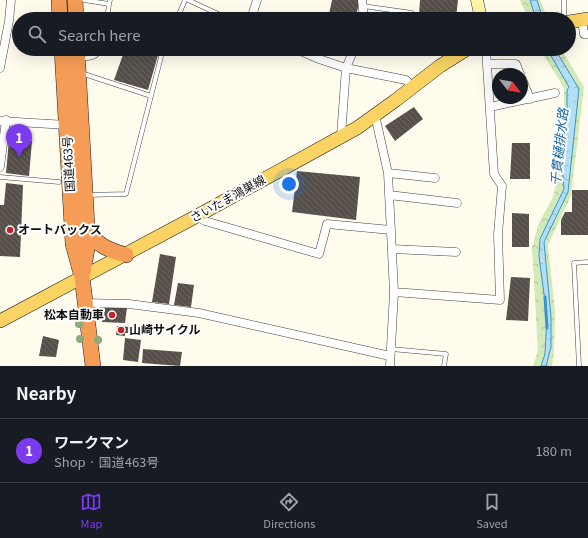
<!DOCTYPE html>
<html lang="en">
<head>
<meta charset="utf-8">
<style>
	body { margin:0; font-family:Georgia,"Noto Sans JP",serif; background:#20242c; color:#f1f3f6 }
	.compass { position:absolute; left:492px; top:68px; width:36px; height:36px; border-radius:50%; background:#171b24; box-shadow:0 4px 16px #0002; rotate:121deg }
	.you { position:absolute; left:289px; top:184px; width:14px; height:14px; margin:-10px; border:3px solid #fff; border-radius:50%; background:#1a73e8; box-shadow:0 0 0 6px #1a73e833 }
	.badge { display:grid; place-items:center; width:26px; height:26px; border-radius:50%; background:#7c3aed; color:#fff; font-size:13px; font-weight:700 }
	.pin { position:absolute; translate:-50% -33px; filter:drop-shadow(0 1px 2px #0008) }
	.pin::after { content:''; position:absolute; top:21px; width:14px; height:12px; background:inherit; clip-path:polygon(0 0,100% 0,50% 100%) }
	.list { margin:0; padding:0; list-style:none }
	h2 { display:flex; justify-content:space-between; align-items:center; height:52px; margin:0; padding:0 16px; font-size:17px }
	h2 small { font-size:13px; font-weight:400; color:#9ea1a6 }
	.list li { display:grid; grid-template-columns:26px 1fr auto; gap:12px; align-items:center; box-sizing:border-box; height:64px; padding:0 16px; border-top:1px solid #363941 }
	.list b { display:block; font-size:15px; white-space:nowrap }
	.list p { margin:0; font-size:13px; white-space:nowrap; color:#9ea1a6 }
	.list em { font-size:13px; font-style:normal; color:#9ea1a6 }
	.icon { flex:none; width:22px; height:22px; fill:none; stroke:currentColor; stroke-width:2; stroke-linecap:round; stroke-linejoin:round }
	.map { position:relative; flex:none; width:588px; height:366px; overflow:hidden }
	.search { position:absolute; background:#171b24; box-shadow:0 4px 16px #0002; left:12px; right:12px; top:12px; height:44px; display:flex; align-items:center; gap:10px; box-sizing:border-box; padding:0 14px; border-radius:22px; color:#9ea1a6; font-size:15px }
	.sheet { height:116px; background:#171b24 }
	nav { display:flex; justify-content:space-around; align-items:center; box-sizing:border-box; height:56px; border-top:1px solid #363941; background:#171b24; font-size:11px; color:#9ea1a6 }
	nav a { display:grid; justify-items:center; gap:2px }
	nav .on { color:#7c3aed }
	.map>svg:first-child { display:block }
	.park { fill:url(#park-crowns) }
	.water { fill:url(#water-ripples); stroke:#3994ce }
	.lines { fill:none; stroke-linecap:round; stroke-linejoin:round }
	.stream { stroke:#3994ce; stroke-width:3 }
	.building { fill:url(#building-back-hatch) }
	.lane-casing { stroke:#414141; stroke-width:5 }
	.street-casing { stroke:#414141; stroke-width:9 }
	.secondary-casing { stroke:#303030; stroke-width:13 }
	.primary-casing { stroke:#1f1f1f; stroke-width:14 }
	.highway-casing { stroke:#1f1f1f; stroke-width:16 }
	.lane { stroke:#fff; stroke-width:4 }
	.street { stroke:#fff; stroke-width:8 }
	.secondary { stroke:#fff5a9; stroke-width:12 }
	.primary { stroke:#f9d364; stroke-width:13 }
	.highway { stroke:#f59d56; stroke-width:15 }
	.tree { fill:#8caa7b }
	.poi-dot { fill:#bf252d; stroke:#fff; stroke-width:1.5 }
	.labels { text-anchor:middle; stroke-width:4; stroke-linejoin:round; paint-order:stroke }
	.street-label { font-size:12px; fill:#0e0e0e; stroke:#fff }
	.poi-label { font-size:12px; font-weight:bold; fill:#0e0e0e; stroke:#fff; text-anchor:start }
	.water-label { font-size:13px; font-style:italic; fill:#1665a0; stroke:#fff }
</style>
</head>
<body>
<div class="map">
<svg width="588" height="366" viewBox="0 0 588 366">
	<defs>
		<pattern id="park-crowns" width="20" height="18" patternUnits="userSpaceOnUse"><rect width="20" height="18" fill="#d2e9b8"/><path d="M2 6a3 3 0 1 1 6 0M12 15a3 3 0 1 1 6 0" fill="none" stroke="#b3c79d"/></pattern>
		<pattern id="water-ripples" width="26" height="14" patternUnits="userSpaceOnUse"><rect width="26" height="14" fill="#b3def6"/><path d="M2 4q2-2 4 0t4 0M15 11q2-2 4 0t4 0" fill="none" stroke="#99bdd2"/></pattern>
		<pattern id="building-back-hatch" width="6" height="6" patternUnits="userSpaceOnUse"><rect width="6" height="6" fill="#564f4a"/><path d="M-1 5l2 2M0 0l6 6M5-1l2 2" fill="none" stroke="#696460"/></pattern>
	</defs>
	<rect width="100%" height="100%" fill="#fffcee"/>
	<path class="park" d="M 520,0 L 540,0 L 547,17 L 529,19 Z
		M 540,49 L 561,49 L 584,87 L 571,196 L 548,245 L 555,311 L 554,351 L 552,366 L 533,366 L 538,351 L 532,247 L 539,223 L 553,197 L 557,179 L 555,156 L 558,126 L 564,112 L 564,88 Z"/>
	<path class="water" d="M 530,0 L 537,0 L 542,16 L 536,19 Z
		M 547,49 L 555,49 L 579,89 L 568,192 L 544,242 L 551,317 L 551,347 L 546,366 L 541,366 L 545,354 L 547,317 L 539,256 L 540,239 L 564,189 L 561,154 L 562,133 L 567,116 L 567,90 L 569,87 Z"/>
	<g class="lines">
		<path class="stream" d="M 545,297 L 547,328"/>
	</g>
	<path class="building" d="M 332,0 L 358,0 L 358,8 L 355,19 L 328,19 Z
		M 420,0 L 458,0 L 456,18 L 419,15 Z
		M 125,49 L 140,49 L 158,55 L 148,90 L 114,80 Z
		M 414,107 L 423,119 L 395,141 L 385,126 Z
		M 9,140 L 32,141 L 29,176 L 6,173 Z
		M 512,143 L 530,143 L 530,179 L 510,179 Z
		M 297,171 L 360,177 L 356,220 L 292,212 Z
		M 6,183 L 23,185 L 20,257 L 0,256 L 0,205 L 4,205 Z
		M 572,190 L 588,190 L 588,235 L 561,235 L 561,220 L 565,212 L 572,212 Z
		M 512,213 L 529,214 L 529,247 L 512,247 Z
		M 160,254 L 176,257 L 169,304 L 152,302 Z
		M 511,277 L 530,278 L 528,321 L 506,320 Z
		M 178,283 L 194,285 L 191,307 L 174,305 Z
		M 103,307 L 127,307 L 125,323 L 102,322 Z
		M 117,326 L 129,327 L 128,333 L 125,333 L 125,336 L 116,335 Z
		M 43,336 L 59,340 L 56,357 L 39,356 Z
		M 125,338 L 141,340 L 138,362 L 123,360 Z
		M 143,349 L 182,352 L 180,366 L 142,363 Z"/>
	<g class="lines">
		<defs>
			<path id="lane" d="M 84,0 L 109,4 L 110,0
				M 188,0 L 229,19
				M 363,6 L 412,13
				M 107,19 L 109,4
				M 177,19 L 185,0
				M 564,19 L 564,0
				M 149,49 L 161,54
				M 80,59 C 89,58 97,58 101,49
				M 81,73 L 151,96
				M 0,177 L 59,182
				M 88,195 L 126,194 L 163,49
				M 391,349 L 446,354 L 444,366
				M 579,366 L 574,263 L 588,262"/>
			<path id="street" d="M 362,0 L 364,19
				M 251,19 L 257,0
				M 582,20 L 584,34 L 588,34
				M 296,49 L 319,59 L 346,68 L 341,136
				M 354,49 L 346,68 L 406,80 L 413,87
				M 489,64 L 516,64 L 520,74
				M 0,68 L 9,21 L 11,0
				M 522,79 L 530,99
				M 490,107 L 555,93
				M 375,115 L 388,173 L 394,292 L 390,366
				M 0,121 L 67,125
				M 0,167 L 6,120
				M 388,173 L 435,178
				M 389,195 L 457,203
				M 197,216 L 205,221 L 319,254 L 327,224 L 391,230
				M 392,249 L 456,252
				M 394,292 L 500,300 L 498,234 L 502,186 L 494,174 L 486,49
				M 85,303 L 129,304 L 199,313 L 390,356"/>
			<path id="secondary" d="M 477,0 L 481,19"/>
			<path id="primary" d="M 569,22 L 588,19
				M 0,321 L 197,216 L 357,128 L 396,100 L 440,66 L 467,49"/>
			<path id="highway" d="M 59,0 L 60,19
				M 75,0 L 76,19
				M 62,49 L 73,244 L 82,277 L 93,366
				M 77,49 L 88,243 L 83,272
				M 87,229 C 96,245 108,250 126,255"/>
		</defs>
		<use href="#lane" class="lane-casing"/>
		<use href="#street" class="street-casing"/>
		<use href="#secondary" class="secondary-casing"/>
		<use href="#primary" class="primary-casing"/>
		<use href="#highway" class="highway-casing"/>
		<use href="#lane" class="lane"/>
		<use href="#street" class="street"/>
		<use href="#secondary" class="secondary"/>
		<use href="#primary" class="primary"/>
		<use href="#highway" class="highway"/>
	</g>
	<g class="tree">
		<circle cx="79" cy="324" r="4"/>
		<circle cx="80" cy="339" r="4"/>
		<circle cx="98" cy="340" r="4"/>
	</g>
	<g class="poi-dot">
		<circle cx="10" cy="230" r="4"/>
		<circle cx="112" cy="315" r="4"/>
		<circle cx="121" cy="330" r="4"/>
	</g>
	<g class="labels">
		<g class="street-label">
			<text transform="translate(69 164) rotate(-93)" y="4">国道463号</text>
			<text transform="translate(228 199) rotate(-29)" y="4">さいたま鴻巣線</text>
		</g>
		<g class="poi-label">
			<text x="18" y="234">オートバックス</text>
			<text x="104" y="319" text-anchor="end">松本自動車</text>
			<text x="129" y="334">山崎サイクル</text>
		</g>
		<g class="water-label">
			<text transform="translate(559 147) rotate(-84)" y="5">千貫樋排水路</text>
		</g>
	</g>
</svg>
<svg class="compass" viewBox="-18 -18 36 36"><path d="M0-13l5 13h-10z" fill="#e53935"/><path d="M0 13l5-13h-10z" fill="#9ea1a6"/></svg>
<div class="you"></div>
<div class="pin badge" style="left:19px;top:157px">1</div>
<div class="search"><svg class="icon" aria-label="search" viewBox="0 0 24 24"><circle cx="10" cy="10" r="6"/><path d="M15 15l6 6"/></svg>Search here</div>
</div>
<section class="sheet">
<h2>Nearby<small></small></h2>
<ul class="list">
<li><span class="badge">1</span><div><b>ワークマン</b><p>Shop · 国道463号</p></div><em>180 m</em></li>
</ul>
</section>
<nav>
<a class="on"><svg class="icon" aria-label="map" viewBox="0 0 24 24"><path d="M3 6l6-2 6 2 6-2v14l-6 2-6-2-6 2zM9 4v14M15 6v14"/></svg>Map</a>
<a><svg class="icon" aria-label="directions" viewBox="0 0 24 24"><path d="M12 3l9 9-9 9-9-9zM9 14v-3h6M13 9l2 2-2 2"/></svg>Directions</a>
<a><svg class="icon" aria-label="saved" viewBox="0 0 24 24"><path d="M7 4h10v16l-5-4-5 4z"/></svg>Saved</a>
</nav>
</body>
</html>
